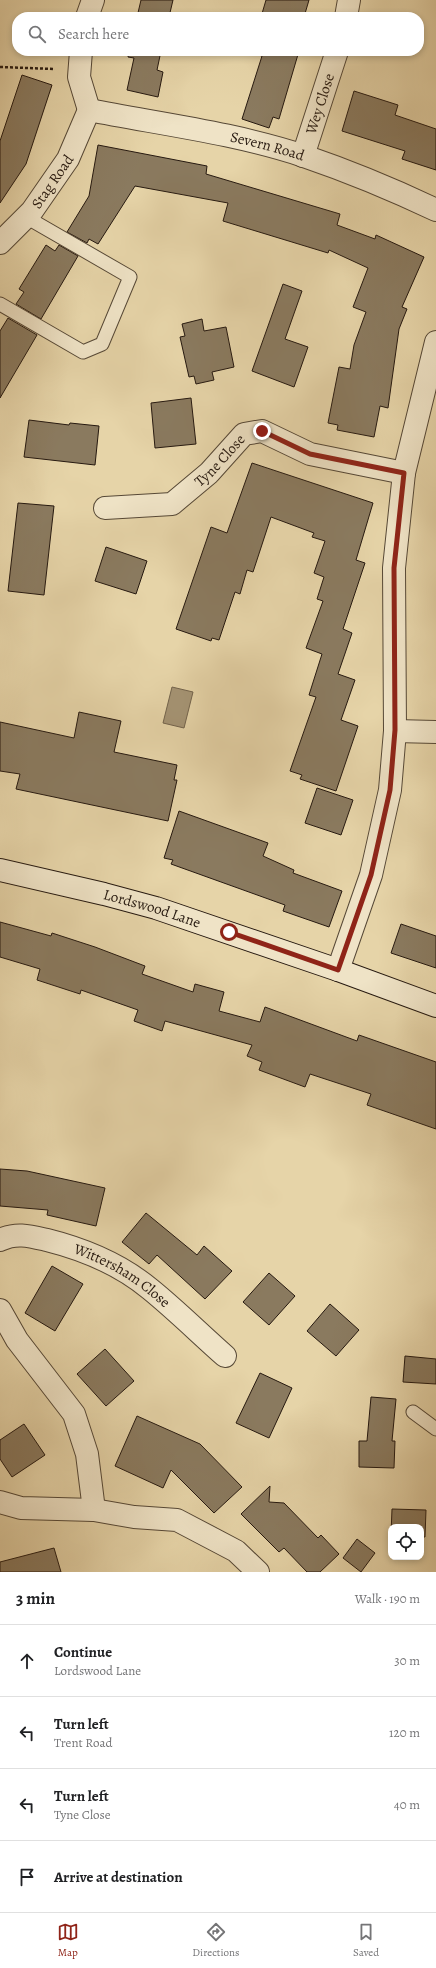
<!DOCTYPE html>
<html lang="en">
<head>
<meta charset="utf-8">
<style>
	body { margin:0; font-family:Alegreya,serif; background:#f2f2f2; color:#202124 }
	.controls { position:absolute; right:12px; bottom:12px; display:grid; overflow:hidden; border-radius:8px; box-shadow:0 2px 6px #0003 }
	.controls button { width:36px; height:36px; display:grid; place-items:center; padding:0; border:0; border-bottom:1px solid #e0e0e0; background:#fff; color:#202124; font:20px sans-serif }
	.stop { position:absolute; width:12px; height:12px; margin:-9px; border:3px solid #8f2418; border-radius:50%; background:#fff }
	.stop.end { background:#8f2418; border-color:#fff; box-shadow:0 1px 4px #0008 }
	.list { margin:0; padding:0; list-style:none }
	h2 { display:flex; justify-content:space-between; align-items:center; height:52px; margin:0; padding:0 16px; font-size:17px }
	h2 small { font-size:13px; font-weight:400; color:#757577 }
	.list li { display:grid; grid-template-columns:26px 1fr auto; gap:12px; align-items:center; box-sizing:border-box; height:72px; padding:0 16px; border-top:1px solid #e0e0e0 }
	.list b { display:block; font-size:15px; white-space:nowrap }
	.list p { margin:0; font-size:13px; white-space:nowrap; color:#757577 }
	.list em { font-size:13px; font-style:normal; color:#757577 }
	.icon { flex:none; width:22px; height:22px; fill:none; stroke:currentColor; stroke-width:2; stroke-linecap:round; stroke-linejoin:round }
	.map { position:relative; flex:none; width:436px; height:1572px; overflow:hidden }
	.search { position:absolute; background:#fff; box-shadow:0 2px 6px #0003; left:12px; right:12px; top:12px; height:44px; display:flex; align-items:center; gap:10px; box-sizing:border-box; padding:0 14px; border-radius:16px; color:#757577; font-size:15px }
	.sheet { height:340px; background:#fff }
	nav { display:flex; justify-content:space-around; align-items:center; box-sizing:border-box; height:56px; border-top:1px solid #e0e0e0; background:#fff; font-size:11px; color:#757577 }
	nav a { display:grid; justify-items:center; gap:2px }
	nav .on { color:#8f2418 }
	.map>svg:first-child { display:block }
	.water { fill:#a59474; stroke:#72634c }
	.building { fill:#8a7a5f; stroke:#261910 }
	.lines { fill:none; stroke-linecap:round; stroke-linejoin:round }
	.lane-casing { stroke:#564836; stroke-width:15 }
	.street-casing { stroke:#564836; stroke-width:24 }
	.secondary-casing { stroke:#261910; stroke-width:24 }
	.path { stroke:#261910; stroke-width:2.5; stroke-dasharray:3 2; stroke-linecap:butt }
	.lane { stroke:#efe3c6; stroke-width:13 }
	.street { stroke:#efe3c6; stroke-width:22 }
	.secondary { stroke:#efe3c6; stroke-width:22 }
	.route { stroke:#8f2418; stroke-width:5 }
	.labels { text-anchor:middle; stroke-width:4; stroke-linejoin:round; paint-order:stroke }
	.street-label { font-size:15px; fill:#261910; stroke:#efe3c6 }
</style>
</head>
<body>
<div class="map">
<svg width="436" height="1572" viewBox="0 0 436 1572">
	<rect width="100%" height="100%" fill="#e6d4a8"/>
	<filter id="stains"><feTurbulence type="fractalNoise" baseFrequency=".005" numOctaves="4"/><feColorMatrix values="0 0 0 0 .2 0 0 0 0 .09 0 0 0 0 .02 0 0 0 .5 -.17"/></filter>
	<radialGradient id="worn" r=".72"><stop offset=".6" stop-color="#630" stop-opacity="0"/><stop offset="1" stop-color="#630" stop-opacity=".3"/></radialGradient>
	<path class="water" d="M 172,687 L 193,692 L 184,728 L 163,723 Z"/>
	<path class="building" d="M 141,0 L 173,0 L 169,17 L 137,17 Z
		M 266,0 L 309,0 L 304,17 L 261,17 Z
		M 129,51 L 161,51 L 157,70 L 163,72 L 158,97 L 127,90 L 134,58 L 128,57 Z
		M 251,51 L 299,51 L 279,119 L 273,117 L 269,128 L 242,119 L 262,56 L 251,53 Z
		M 22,75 L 52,85 L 26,164 L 0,203 L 0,141 Z
		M 354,91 L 398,105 L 395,115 L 436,129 L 436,170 L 402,159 L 405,151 L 342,131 Z
		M 98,145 L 207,166 L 206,174 L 340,214 L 337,225 L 375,239 L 376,235 L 424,257 L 402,307 L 407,309 L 399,329 L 388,408 L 380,406 L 374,437 L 337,430 L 338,425 L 328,423 L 339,367 L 350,369 L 354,345 L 366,312 L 353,307 L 368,268 L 329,250 L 328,253 L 223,221 L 228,203 L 135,186 L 98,244 L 89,239 L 87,243 L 67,232 L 89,196 Z
		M 46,245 L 55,251 L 59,245 L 78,256 L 41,319 L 16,304 L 24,292 L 19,289 Z
		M 283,284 L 302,291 L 285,339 L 308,347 L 294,387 L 252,371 Z
		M 8,318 L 37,335 L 0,398 L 0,331 Z
		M 202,319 L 204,331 L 226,327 L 234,367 L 212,372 L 214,380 L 196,384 L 194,376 L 189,377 L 180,337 L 185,336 L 182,324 Z
		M 191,398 L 196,444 L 155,448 L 151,403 Z
		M 29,420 L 69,425 L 70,423 L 99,426 L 95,465 L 24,457 Z
		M 252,463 L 373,503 L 356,560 L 365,563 L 343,629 L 352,633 L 338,674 L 355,680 L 341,720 L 358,726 L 336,791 L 300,779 L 302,775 L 290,771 L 316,697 L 309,695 L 322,654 L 306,648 L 323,601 L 317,599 L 324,577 L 314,573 L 325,541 L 312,537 L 314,533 L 271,517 L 253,572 L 247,570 L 240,594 L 235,592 L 219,640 L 212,638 L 211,641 L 176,629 L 211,527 L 227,533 Z
		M 18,503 L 54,506 L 44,595 L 8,591 Z
		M 106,547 L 147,561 L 136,594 L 95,581 Z
		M 79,712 L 121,721 L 114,752 L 177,765 L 174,780 L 177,780 L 168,821 L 16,789 L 20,774 L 0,771 L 0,722 L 74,738 Z
		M 317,788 L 353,800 L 341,835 L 305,823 Z
		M 179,811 L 268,843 L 263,856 L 294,870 L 293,873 L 342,891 L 329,927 L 283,911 L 285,905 L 171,864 L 173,860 L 164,858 Z
		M 0,922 L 51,936 L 52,933 L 95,947 L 145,966 L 142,974 L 193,992 L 195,984 L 224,992 L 219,1011 L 260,1022 L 265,1007 L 357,1041 L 359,1035 L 436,1062 L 436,1129 L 367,1105 L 371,1094 L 310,1074 L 305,1087 L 259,1070 L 262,1062 L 247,1056 L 252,1045 L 165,1021 L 162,1031 L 134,1021 L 138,1010 L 81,990 L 80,994 L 37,980 L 40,969 L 0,957 Z
		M 401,924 L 436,936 L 436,968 L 391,953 Z
		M 0,1169 L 27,1171 L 105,1188 L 96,1226 L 47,1215 L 48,1210 L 0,1206 Z
		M 146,1213 L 197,1255 L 204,1246 L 232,1271 L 205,1299 L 157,1255 L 149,1264 L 122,1242 Z
		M 52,1266 L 83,1284 L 55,1331 L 25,1313 Z
		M 269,1273 L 295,1296 L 269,1325 L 243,1302 Z
		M 330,1304 L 359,1330 L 336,1356 L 307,1331 Z
		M 105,1349 L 134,1381 L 106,1406 L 77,1374 Z
		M 405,1356 L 436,1359 L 436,1384 L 403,1382 Z
		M 260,1373 L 292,1388 L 269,1438 L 236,1423 Z
		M 371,1397 L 396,1399 L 392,1441 L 395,1441 L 394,1468 L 359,1467 L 359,1441 L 367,1441 Z
		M 137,1416 L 200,1444 L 242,1487 L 214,1513 L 171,1470 L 163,1488 L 115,1466 Z
		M 24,1424 L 45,1455 L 12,1477 L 0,1459 L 0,1440 Z
		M 270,1486 L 269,1502 L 284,1503 L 318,1538 L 321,1535 L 339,1554 L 320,1572 L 307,1572 L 284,1548 L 279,1552 L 241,1514 Z
		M 392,1509 L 426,1510 L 425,1537 L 421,1537 L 421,1527 L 391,1527 L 391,1535 Z
		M 357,1539 L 375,1553 L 361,1572 L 343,1558 Z
		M 54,1548 L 61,1572 L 0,1572 L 0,1562 Z"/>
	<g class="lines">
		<defs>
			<path id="lane" d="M 0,304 L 83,352 L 102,344 L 130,277 L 26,217
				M 413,1412 L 436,1429"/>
			<g id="street">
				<path d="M 87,17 L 93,0"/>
				<path d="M 346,17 L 349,0"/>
				<path d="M 81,51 L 79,77 L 89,110"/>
				<path id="s1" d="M 89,110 C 160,124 235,133 304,156 C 348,171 394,190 436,210"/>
				<path id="s2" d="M 303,156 L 337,51"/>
				<path id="s3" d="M 0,243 L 32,211 L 68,159 L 89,110"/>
				<path id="s4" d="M 105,508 L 172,504 L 209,473 L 244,434 L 262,431 L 310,454 L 404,473"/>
				<path d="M 395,731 L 436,732"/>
				<path d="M 338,970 L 371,875 L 390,790 L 395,731 L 394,568 L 404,473 L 436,342"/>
				<path id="s5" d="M 0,1240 C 16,1232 30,1236 47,1240 C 83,1249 121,1265 150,1289 C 176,1310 200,1334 225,1356"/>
				<path d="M 0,1310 L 17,1340 L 74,1414 L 87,1454 L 94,1510"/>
				<path d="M 0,1502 L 21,1508 L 94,1510 L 134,1517 L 177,1520 L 236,1551 L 258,1572"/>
			</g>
			<g id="secondary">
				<path id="s6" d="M 0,870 L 104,894 L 156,908 L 338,970 L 436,1006"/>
			</g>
		</defs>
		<use href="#lane" class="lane-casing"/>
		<use href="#street" class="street-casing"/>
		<use href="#secondary" class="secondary-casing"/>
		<path class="path" d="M 0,67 L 55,69"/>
		<use href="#lane" class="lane"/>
		<use href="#street" class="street"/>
		<use href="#secondary" class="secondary"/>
	</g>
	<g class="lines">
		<path class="route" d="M 229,932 L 338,970 L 371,875 L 390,790 L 395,730 L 394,568 L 404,473 L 310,454 L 262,431"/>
	</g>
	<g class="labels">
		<g class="street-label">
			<text dy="5" stroke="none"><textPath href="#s2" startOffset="55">Wey Close</textPath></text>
			<text dy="5" stroke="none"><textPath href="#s1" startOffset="182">Severn Road</textPath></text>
			<text dy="5" stroke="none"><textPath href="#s3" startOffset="81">Stag Road</textPath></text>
			<text dy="5" stroke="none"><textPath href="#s4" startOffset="132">Tyne Close</textPath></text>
			<text dy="5" stroke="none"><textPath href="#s6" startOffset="157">Lordswood Lane</textPath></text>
			<text dy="5" stroke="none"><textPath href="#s5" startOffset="132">Wittersham Close</textPath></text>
		</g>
	</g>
	<rect width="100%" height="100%" filter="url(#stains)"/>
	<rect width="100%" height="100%" fill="url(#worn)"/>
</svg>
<div class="controls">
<button><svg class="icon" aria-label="locate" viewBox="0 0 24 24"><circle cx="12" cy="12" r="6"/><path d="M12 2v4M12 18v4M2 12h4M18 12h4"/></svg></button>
</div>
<div class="stop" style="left:229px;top:932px"></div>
<div class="stop end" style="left:262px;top:431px"></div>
<div class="search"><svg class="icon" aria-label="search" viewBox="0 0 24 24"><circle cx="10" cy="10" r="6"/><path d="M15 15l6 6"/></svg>Search here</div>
</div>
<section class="sheet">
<h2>3 min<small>Walk · 190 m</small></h2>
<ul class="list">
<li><svg class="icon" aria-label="ahead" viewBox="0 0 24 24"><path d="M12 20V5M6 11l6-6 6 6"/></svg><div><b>Continue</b><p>Lordswood Lane</p></div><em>30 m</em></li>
<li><svg class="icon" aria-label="left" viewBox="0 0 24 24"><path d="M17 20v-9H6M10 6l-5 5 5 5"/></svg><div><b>Turn left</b><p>Trent Road</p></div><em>120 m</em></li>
<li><svg class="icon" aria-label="left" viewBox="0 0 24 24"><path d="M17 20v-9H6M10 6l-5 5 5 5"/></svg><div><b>Turn left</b><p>Tyne Close</p></div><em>40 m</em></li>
<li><svg class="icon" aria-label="arrive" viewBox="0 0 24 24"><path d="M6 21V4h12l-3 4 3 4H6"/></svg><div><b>Arrive at destination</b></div></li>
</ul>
</section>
<nav>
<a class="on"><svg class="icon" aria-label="map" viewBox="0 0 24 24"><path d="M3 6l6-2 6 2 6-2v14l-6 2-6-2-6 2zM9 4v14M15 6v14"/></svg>Map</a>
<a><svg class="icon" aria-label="directions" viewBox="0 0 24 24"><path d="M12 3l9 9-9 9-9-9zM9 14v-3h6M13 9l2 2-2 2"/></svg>Directions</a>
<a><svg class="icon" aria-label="saved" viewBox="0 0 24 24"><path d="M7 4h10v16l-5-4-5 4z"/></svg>Saved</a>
</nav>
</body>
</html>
